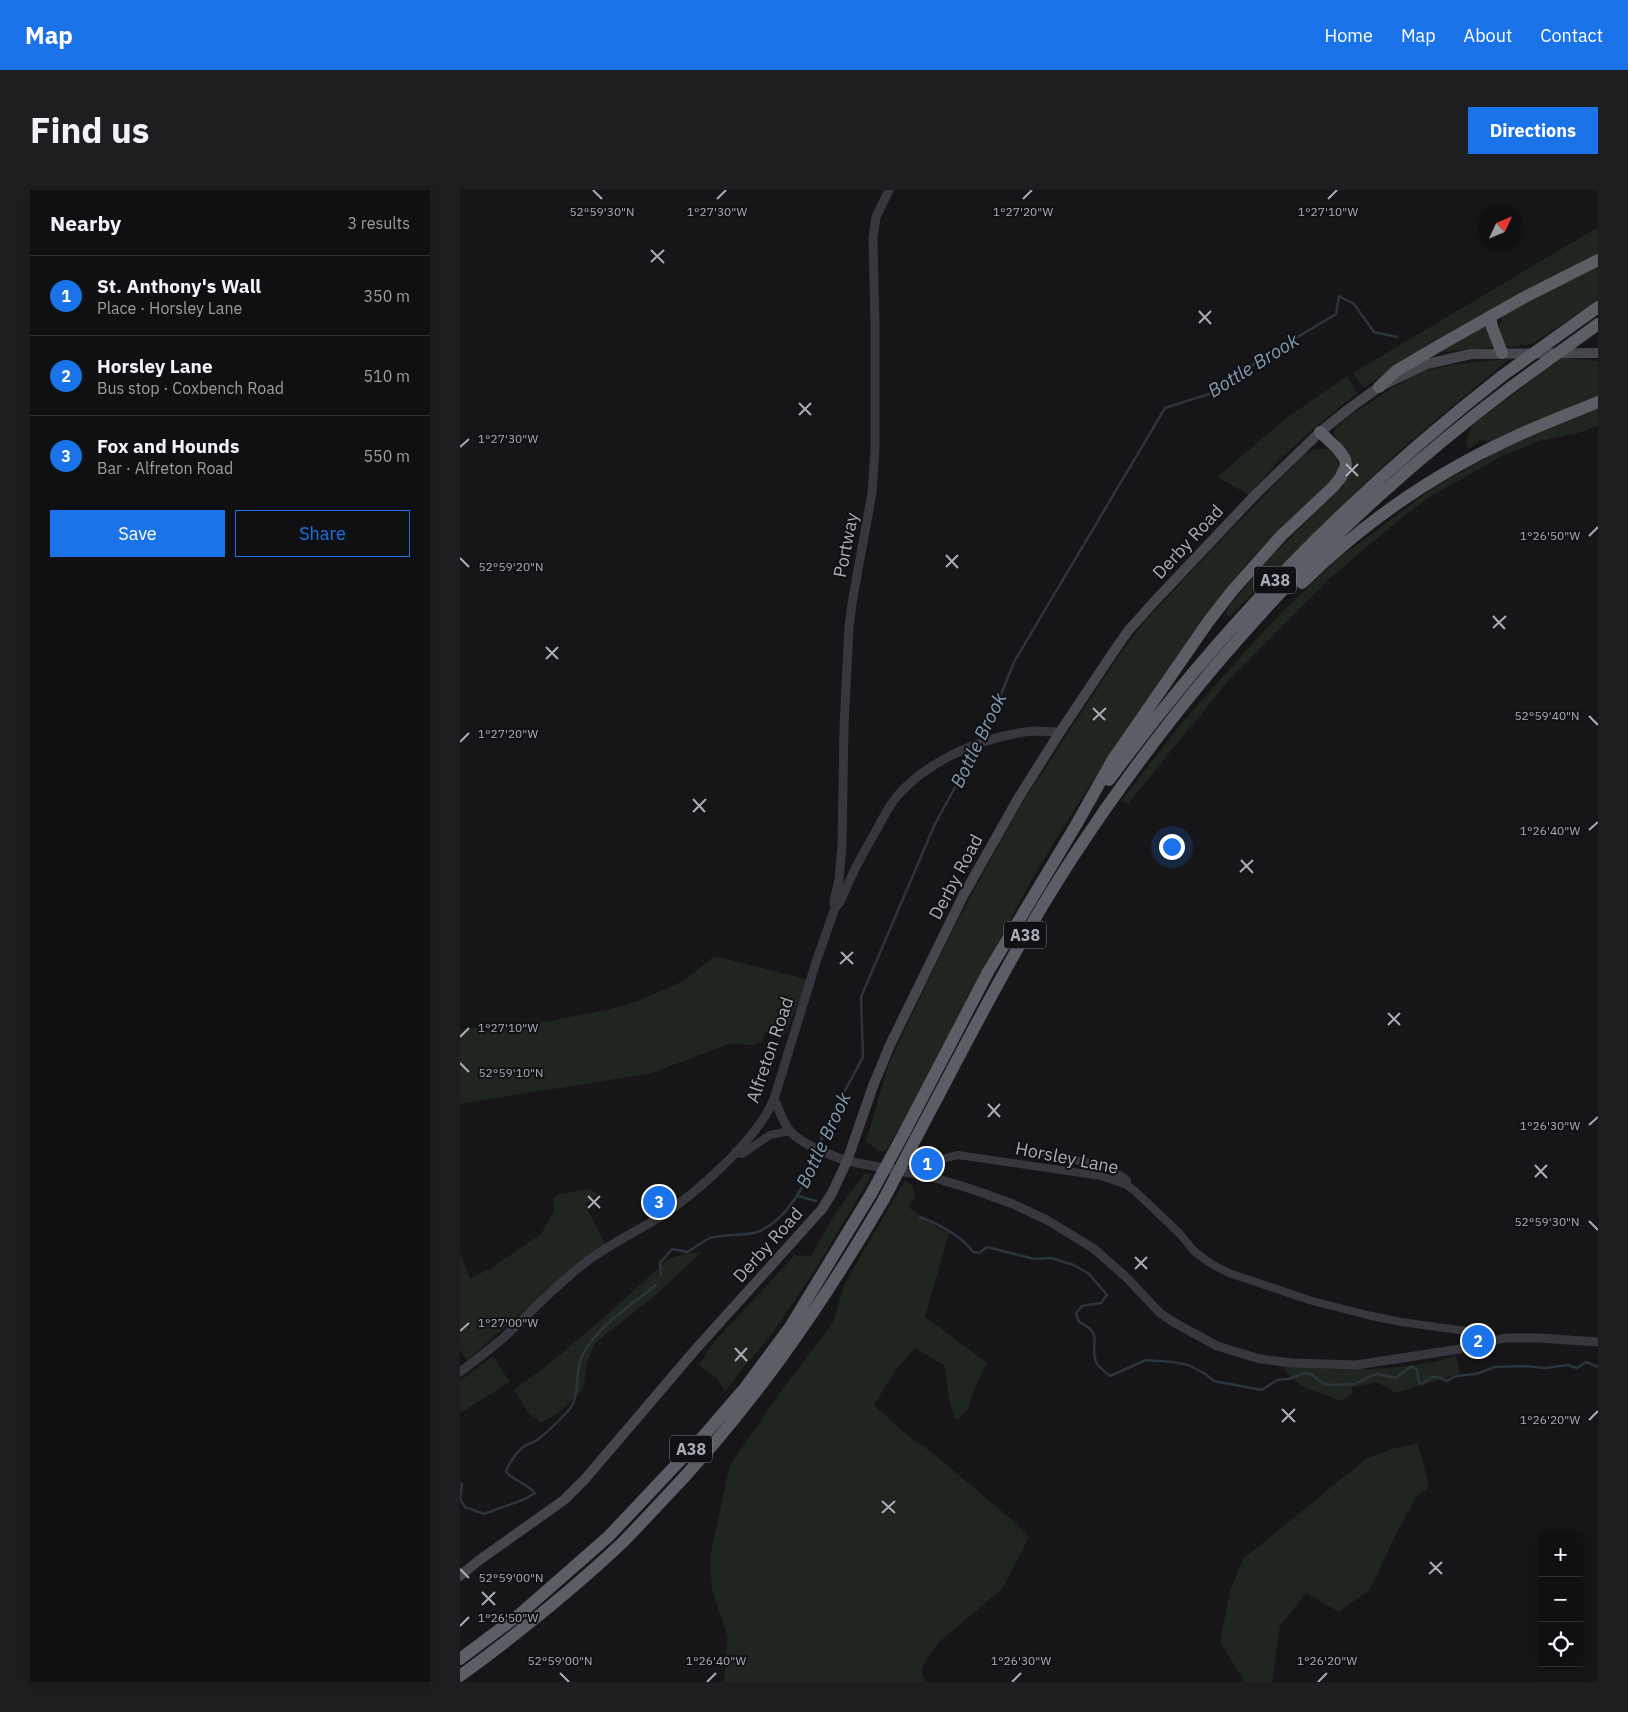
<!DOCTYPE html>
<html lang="en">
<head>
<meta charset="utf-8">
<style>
	body { margin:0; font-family:"IBM Plex Sans",sans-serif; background:#1e1e20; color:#f1f3f6 }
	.controls { position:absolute; right:15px; bottom:15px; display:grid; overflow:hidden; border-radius:0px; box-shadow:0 2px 12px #0003 }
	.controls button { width:45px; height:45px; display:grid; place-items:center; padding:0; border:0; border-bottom:1px solid #303032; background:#101012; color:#f1f3f6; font:25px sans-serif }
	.compass { position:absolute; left:1018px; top:15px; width:45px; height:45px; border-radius:50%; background:#101012; box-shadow:0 2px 12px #0003; rotate:46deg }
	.you { position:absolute; left:711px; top:656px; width:18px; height:18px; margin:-12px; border:4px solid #fff; border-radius:50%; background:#1a73e8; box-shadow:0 0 0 8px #1a73e833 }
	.badge { display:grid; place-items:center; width:32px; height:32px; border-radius:50%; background:#1a73e8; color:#fff; font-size:16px; font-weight:700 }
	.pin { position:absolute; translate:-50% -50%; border:2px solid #fff; box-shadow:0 1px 5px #0006 }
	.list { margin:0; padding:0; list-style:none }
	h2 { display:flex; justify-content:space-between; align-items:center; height:65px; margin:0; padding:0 20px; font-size:21px }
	h2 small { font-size:16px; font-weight:400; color:#9c9d9f }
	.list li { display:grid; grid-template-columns:32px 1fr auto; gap:15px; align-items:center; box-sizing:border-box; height:80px; padding:0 20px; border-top:1px solid #303032 }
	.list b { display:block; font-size:19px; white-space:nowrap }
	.list p { margin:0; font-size:16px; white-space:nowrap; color:#9c9d9f }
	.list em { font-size:16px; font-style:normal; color:#9c9d9f }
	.actions { display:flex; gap:10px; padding:15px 20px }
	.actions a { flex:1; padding:11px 0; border:1px solid #1a73e8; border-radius:0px; text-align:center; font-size:18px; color:#1a73e8 }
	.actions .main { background:#1a73e8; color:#fff }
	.icon { flex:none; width:28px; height:28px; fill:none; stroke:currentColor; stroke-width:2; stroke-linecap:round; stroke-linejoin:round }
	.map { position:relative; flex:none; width:1138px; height:1492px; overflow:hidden; border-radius:0px }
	header { display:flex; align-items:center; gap:30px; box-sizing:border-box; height:70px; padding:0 25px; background:#1a73e8; color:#fff }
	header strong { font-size:24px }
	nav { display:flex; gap:28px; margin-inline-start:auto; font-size:18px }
	.intro { display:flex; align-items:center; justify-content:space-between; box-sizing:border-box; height:120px; padding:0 30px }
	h1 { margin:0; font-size:35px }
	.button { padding:12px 22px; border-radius:0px; background:#1a73e8; color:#fff; font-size:18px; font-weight:700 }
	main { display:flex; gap:30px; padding:0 30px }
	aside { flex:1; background:#101012; border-radius:0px; box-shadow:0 2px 12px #0003 }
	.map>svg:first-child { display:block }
	.green { fill:#1e261f }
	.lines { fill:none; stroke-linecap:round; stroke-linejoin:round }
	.stream { stroke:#2c353c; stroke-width:2.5 }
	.minor { stroke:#37383d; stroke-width:8 }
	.tertiary { stroke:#37383d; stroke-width:9 }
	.secondary { stroke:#45474d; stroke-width:10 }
	.trunk { stroke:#5b5e65; stroke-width:12 }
	.trunk-bridge { stroke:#5b5e65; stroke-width:12 }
	.ticks { fill:none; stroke:#a8adb8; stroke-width:2 }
	.labels { text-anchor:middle; stroke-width:4; stroke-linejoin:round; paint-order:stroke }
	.shield { fill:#111113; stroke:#7b7e86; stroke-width:1 }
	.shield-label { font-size:16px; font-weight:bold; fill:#a8adb8 }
	.street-label { font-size:18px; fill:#a8adb8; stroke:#111113 }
	.water-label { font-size:19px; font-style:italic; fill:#7f9bb3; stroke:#111113 }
	.ticks-label { font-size:12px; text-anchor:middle; fill:#a8adb8; stroke:#111113; stroke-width:4; stroke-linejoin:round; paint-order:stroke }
</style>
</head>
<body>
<header>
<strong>Map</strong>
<nav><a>Home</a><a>Map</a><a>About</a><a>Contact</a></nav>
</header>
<div class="intro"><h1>Find us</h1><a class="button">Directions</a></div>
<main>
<aside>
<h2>Nearby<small>3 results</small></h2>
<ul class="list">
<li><span class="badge">1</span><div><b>St. Anthony's Wall</b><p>Place · Horsley Lane</p></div><em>350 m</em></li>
<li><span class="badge">2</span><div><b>Horsley Lane</b><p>Bus stop · Coxbench Road</p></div><em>510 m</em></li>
<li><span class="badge">3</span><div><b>Fox and Hounds</b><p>Bar · Alfreton Road</p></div><em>550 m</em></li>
</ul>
<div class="actions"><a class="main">Save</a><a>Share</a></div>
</aside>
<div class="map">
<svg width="1138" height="1492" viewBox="0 0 1138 1492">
	<rect width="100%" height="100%" fill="#161618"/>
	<path class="green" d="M 1138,37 L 1138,64 L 1054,106 L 970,153 L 904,198 L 893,183 Z
		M 1138,74 L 1138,110 L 1072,154 L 1051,157 L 1046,156 C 1039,142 1036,139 1044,124 Z
		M 1024,134 L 1033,157 L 982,162 L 981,159 Z
		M 1102,168 L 1138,171 L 1138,209 L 1032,253 L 1022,249 L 1009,259 L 1006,252 L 1012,235 Z
		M 1049,169 L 945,256 L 902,296 L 770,426 L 766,425 L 769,416 L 812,365 L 881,298 L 889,283 L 891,273 L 888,263 L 876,248 L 874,243 L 876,237 L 888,227 L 932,198 L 964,181 L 996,174 Z
		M 887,186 L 897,203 L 853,239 L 817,272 L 789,305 L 757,287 L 824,230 Z
		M 1138,218 L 1138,236 L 1118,243 L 1079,251 L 1040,267 L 970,307 L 939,330 L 870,388 L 768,491 L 668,614 L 662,610 L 721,534 L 789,457 L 823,421 L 879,368 L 970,300 L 1052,253 Z
		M 862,259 L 869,259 C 879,266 879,274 877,286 C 846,316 812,345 784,377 C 748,418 719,463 690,507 C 651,563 613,620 578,679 C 525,772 480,869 426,961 L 418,961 L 406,951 L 428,876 L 464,799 L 496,734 L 524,682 L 559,618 L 587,575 L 664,458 L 686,430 L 766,345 L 842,267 L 854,260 Z
		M 254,766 L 349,790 L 323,848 L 305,843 L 302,852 L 291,855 L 269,854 L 192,883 L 0,914 L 0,842 L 15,837 L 29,842 L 152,819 L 180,810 L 213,796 L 229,787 Z
		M 404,984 L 412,984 L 359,1074 L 310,1147 L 287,1173 L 265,1202 L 257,1188 L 239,1175 L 253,1153 L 335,1065 L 351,1066 L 375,1024 Z
		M 445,990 L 452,995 L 455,1006 L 448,1017 L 478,1038 L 489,1043 L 465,1127 L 527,1173 L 512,1205 L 508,1219 L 496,1231 L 490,1214 L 484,1175 L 455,1158 L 435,1181 L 414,1215 L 441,1240 L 475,1265 L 550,1328 L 569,1347 L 543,1398 L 479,1452 L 461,1479 L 465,1492 L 264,1492 L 268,1447 L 252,1400 L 250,1367 L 270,1275 L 321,1201 L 373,1133 L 384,1095 Z
		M 128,999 L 138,1004 L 125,1014 L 145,1054 L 127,1066 L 7,1170 L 0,1160 L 0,1063 L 10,1088 L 30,1079 L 81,1044 L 94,1021 L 93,1008 L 100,1004 Z
		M 242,1062 L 190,1110 L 145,1145 L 134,1155 L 127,1173 L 123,1199 C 110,1212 98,1227 80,1232 L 69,1223 L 54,1200 L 89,1174 L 148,1124 L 208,1069 L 226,1064 Z
		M 33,1166 L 50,1192 L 0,1223 L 0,1191 Z
		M 996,1166 L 1000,1183 L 936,1203 L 917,1192 L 892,1197 L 892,1204 L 881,1211 L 841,1196 L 822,1177 C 880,1180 940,1183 996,1166 Z
		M 958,1253 L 969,1297 L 957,1306 L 939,1338 L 910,1399 L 879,1422 L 846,1403 L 820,1436 L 812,1492 L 785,1492 L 760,1452 L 770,1401 L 783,1369 L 906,1269 L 932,1259 Z"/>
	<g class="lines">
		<path class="stream" d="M 520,550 L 532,527 L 554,472 L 705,218 L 752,203 L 804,167 L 876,124 L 879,106 L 894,114 L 914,142 L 937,147
			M 359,957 L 365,938 L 403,867 L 401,807 L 475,634 L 517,557
			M 338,1006 L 356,1011
			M 460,1027 C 478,1034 501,1045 513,1062 L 519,1063 L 527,1057 L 574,1069 L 591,1068 L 614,1075 L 629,1084 L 647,1105 L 641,1113 L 622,1116 L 616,1123 L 619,1132 C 645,1144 629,1153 636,1172 C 639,1178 645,1182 650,1186 L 686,1170 L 712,1172 L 728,1175 L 744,1183 L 754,1191 L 802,1200 L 817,1190 L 828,1189 L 846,1183 L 851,1184 L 864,1194 L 870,1195 L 895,1194 L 911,1186 L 917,1184 L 936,1188 L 950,1177 L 953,1177 L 957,1180 L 959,1193 L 962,1194 C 974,1185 974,1185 987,1191 L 996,1186 L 1016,1184 L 1035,1177 L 1063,1176 L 1085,1178 L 1108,1175 L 1117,1178 L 1126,1172 L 1138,1177
			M 201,1085 L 200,1073 L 212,1059 L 227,1062 C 234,1058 242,1052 250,1048 C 265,1043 286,1047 300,1041 C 329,1027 347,992 357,963
			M 0,1293 L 2,1294 L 0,1309 L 5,1317 L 24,1324 L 65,1309 L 75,1303 C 68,1294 54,1291 46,1282 C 48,1274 57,1262 63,1257 C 67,1254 73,1253 77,1250 C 88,1242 99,1231 108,1221 C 121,1207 114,1183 122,1166 C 137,1136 170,1116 196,1095"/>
		<path class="minor" d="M 574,961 L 642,976 L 651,979 L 667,990 L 667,995
			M 275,962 L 282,964 L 310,945 L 330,941
			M 472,987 C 476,968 481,969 498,965 L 641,986 L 667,995 L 676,1002 L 719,1043 L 735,1062 L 753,1075 L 769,1083 L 849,1110 L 907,1125 L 941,1132 L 1013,1142 L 1031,1146 L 1034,1150"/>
		<path class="tertiary" d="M 375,718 L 374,711 L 379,690 L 382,655 L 384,537 L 389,437 L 392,413 L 412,303 L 415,260 L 415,137 L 413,48 L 416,27 L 429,0
			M 314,909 C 319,919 323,933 330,941 C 342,955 371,965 387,971 L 472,987 L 514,1000 L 553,1014 L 587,1030 L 633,1058 L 665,1086 L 700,1123 L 715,1133 L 757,1156 L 800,1169 L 832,1173 L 896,1175 L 1000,1159 L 1045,1148 L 1079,1148 L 1138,1152
			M 0,1182 C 14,1171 28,1161 42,1149 C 70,1123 96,1095 126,1072 C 148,1055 174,1043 198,1028 C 236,1004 296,951 314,909 L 357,769 L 375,718 L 380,712 C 390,688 402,664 416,641 C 422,629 429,616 438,605 C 470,569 525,546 573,541 C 582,541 591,542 600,542"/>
		<path class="secondary" d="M 0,1386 L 18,1371 L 104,1310 L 125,1289 L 235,1160 L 362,1019 L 372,1003 L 387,971 L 413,896 L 430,855 L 503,706 L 559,607 L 600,542 L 652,464 L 668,441 L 693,413 L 796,304 L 860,242 L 890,218 L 919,197 L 967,174 L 1011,164 L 1138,163"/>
		<path class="trunk" d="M 1030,127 L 1032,137 L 1042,163
			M 919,197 L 936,181 L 980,155 L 1063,108 L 1138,70
			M 842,393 C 902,334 974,284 1050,249 C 1079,235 1109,224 1138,212
			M 649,590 C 763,434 890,305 1042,186
			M 444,943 L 528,782 L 616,635 L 652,571 L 748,432 L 772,401 L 821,346 L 873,297 L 881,287 L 886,275 L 885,269 L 878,259 L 860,242
			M 457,946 C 507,852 555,756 613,667 C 698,537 804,409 920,305 C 962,267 1006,231 1051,197
			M 0,1469 L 60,1424 L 149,1346 L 247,1242 L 284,1199 L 330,1137 L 411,1004
			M 0,1486 C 56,1445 110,1402 161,1354 C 174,1341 187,1327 200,1313 C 289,1221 359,1120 424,1009"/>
		<path class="trunk-bridge" d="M 1042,186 L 1138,117
			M 1051,197 L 1138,134
			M 411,1004 L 444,943
			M 424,1009 L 457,946"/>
	</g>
	<path class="ticks" d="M 133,0 L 142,9M 257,9 L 266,0M 563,9 L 572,0M 868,9 L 877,0M 191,60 L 204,73M 191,72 L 204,60M 739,121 L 751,134M 739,133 L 751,121M 339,213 L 351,225M 339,225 L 351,213M 0,257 L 9,249M 886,274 L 898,286M 886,286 L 898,274M 1129,346 L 1138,337M 486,365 L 498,378M 0,368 L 9,377M 486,377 L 498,365M 1033,426 L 1045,439M 1033,438 L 1046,426M 86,457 L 98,469M 86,469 L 98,457M 633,518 L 645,530M 1129,526 L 1138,535M 633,530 L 646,518M 0,552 L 9,543M 233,609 L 245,622M 233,622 L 246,609M 1129,640 L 1138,632M 781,670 L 793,683M 780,682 L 793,670M 381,762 L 393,774M 380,774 L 393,762M 928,823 L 940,835M 928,835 L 940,823M 0,847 L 9,838M 0,873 L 9,882M 528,914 L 540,927M 528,927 L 540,914M 1129,935 L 1138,927M 1075,975 L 1087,988M 1075,987 L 1087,975M 128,1006 L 140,1018M 128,1018 L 140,1006M 1129,1031 L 1138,1040M 675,1067 L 687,1079M 675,1079 L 687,1067M 0,1141 L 9,1133M 275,1158 L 287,1171M 275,1171 L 287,1158M 822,1219 L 835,1232M 1129,1230 L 1138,1221M 822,1232 L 835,1219M 422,1311 L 435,1323M 422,1323 L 435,1311M 970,1372 L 982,1384M 0,1379 L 9,1388M 969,1384 L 982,1372M 22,1402 L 35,1415M 22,1415 L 35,1402M 0,1436 L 9,1427M 100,1483 L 109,1492M 247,1492 L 256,1483M 552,1492 L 561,1483M 858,1492 L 867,1483"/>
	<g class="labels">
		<g class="shield">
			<rect x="794" y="376.5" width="42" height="27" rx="4"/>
			<rect x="544" y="731.5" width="42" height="27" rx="4"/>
			<rect x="210" y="1245.5" width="42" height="27" rx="4"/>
		</g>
		<g class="shield-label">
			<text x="815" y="396">A38</text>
			<text x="565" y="751">A38</text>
			<text x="231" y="1265">A38</text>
		</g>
		<g class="street-label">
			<text transform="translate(728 352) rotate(-47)" y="6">Derby Road</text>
			<text transform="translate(386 355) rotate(-79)" y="6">Portway</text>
			<text transform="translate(496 687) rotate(-62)" y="6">Derby Road</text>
			<text transform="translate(310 860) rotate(-71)" y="6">Alfreton Road</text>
			<text transform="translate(607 968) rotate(11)" y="6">Horsley Lane</text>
			<text transform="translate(308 1055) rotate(-48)" y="6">Derby Road</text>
		</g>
		<g class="water-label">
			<text transform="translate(793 175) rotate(-32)" y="7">Bottle Brook</text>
			<text transform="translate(518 550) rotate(-64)" y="7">Bottle Brook</text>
			<text transform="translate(363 950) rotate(-65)" y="7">Bottle Brook</text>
		</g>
	</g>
	<g class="ticks-label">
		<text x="257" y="26">1°27'30"W</text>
		<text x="563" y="26">1°27'20"W</text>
		<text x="868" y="26">1°27'10"W</text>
		<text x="142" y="26">52°59'30"N</text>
		<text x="48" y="253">1°27'30"W</text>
		<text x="1090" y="350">1°26'50"W</text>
		<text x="51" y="381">52°59'20"N</text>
		<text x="1087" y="530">52°59'40"N</text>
		<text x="48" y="548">1°27'20"W</text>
		<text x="1090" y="645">1°26'40"W</text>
		<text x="48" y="842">1°27'10"W</text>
		<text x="51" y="887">52°59'10"N</text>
		<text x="1090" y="940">1°26'30"W</text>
		<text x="1087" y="1036">52°59'30"N</text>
		<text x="48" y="1137">1°27'00"W</text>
		<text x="1090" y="1234">1°26'20"W</text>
		<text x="51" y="1392">52°59'00"N</text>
		<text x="48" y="1432">1°26'50"W</text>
		<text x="100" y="1475">52°59'00"N</text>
		<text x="256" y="1475">1°26'40"W</text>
		<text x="561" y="1475">1°26'30"W</text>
		<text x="867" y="1475">1°26'20"W</text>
	</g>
</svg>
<div class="controls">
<button>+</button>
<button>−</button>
<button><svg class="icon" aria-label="locate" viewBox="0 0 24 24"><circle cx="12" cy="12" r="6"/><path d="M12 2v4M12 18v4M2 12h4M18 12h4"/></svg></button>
</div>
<svg class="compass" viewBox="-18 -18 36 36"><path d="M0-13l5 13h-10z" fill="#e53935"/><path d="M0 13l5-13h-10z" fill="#9c9d9f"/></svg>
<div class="you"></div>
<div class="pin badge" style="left:467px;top:974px">1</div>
<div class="pin badge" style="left:1018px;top:1151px">2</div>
<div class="pin badge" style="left:199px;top:1012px">3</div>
</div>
</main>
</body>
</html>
